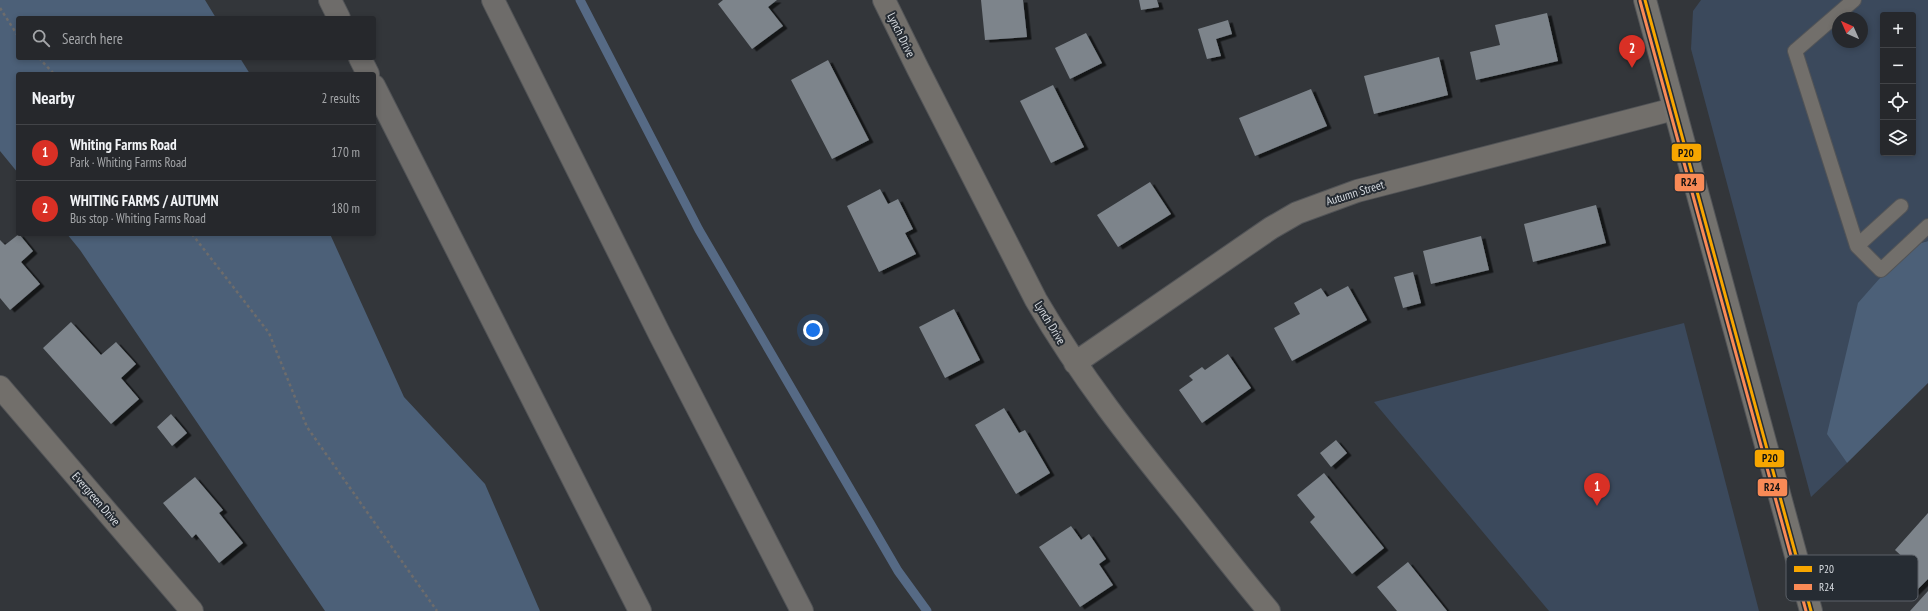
<!DOCTYPE html>
<html lang="en">
<head>
<meta charset="utf-8">
<style>
	body { margin:0; font-family:"PT Sans Narrow",sans-serif; background:#2e3034; color:#f1f3f6 }
	.controls { position:absolute; right:12px; top:12px; display:grid; overflow:hidden; border-radius:4px; box-shadow:0 2px 6px #0003 }
	.controls button { width:36px; height:36px; display:grid; place-items:center; padding:0; border:0; border-bottom:1px solid #424448; background:#26282c; color:#f1f3f6; font:20px sans-serif }
	.compass { position:absolute; left:1832px; top:12px; width:36px; height:36px; border-radius:50%; background:#26282c; box-shadow:0 2px 6px #0003; rotate:315deg }
	.you { position:absolute; left:813px; top:330px; width:14px; height:14px; margin:-10px; border:3px solid #fff; border-radius:50%; background:#1a73e8; box-shadow:0 0 0 6px #1a73e833 }
	.badge { display:grid; place-items:center; width:26px; height:26px; border-radius:50%; background:#d93025; color:#fff; font-size:13px; font-weight:700 }
	.pin { position:absolute; translate:-50% -33px; filter:drop-shadow(0 1px 2px #0008) }
	.pin::after { content:''; position:absolute; top:21px; width:14px; height:12px; background:inherit; clip-path:polygon(0 0,100% 0,50% 100%) }
	.list { margin:0; padding:0; list-style:none }
	h2 { display:flex; justify-content:space-between; align-items:center; height:52px; margin:0; padding:0 16px; font-size:17px }
	h2 small { font-size:13px; font-weight:400; color:#a4a6a9 }
	.list li { display:grid; grid-template-columns:26px 1fr auto; gap:12px; align-items:center; box-sizing:border-box; height:56px; padding:0 16px; border-top:1px solid #424448 }
	.list b { display:block; font-size:15px; white-space:nowrap }
	.list p { margin:0; font-size:13px; white-space:nowrap; color:#a4a6a9 }
	.list em { font-size:13px; font-style:normal; color:#a4a6a9 }
	.icon { flex:none; width:22px; height:22px; fill:none; stroke:currentColor; stroke-width:2; stroke-linecap:round; stroke-linejoin:round }
	.map { position:relative; flex:none; width:1928px; height:611px; overflow:hidden }
	.search { position:absolute; background:#26282c; box-shadow:0 2px 6px #0003; left:16px; top:16px; width:360px; height:44px; display:flex; align-items:center; gap:10px; box-sizing:border-box; padding:0 14px; border-radius:4px; color:#a4a6a9; font-size:15px }
	.panel { position:absolute; background:#26282c; box-shadow:0 2px 6px #0003; left:16px; top:72px; width:360px; height:164px; border-radius:4px }
	.map>svg:first-child { display:block }
	.green { fill:#3b495c; fill-rule:evenodd }
	.forest { fill:#4c6078 }
	.lines { fill:none; stroke-linecap:round; stroke-linejoin:round }
	.stream { stroke:#566a85; stroke-width:9 }
	.building { fill:#7d848b; filter:url(#shadow) }
	.service-casing { stroke:#525457; stroke-width:16 }
	.minor-casing { stroke:#525457; stroke-width:24 }
	.secondary-casing { stroke:#525457; stroke-width:24 }
	.motorway-casing { stroke:#525457; stroke-width:24 }
	.path { stroke:#6d6c6c; stroke-width:2.5; stroke-dasharray:3 3; stroke-linecap:butt }
	.service { stroke:#726f6b; stroke-width:14 }
	.minor { stroke:#726f6b; stroke-width:22 }
	.secondary { stroke:#74726e; stroke-width:22 }
	.motorway { stroke:#6e6c6a; stroke-width:22 }
	.bus-1-casing { stroke:#262c33; stroke-width:6 }
	.bus-2-casing { stroke:#262c33; stroke-width:6 }
	.bus-1 { stroke:#f7a600; stroke-width:3 }
	.bus-2 { stroke:#f98a56; stroke-width:3 }
	.labels { text-anchor:middle; stroke-width:4; stroke-linejoin:round; paint-order:stroke }
	.street-label { font-size:12px; fill:#d9dde2; stroke:#262c33 }
	.key { fill:#262c33; stroke:#5c6168; stroke-width:1 }
	.key-label { font-size:11px; fill:#d9dde2 }
	.line-badge { stroke:#262c33; stroke-width:1.5 }
	.pale-badge-label { font-size:11px; text-anchor:middle; font-weight:bold; fill:#111 }
</style>
</head>
<body>
<div class="map">
<svg width="1928" height="611" viewBox="0 0 1928 611">
	<defs>
		<filter id="shadow"><feDropShadow dx="4.5" dy="2.5" stdDeviation="0" flood-color="#0009"/></filter>
	</defs>
	<rect width="100%" height="100%" fill="#33363a"/>
	<path class="green" d="M 1701,0 L 1928,0 L 1928,241 L 1921,243 L 1880,278 L 1828,434 L 1847,463 L 1811,497 L 1691,49 L 1693,11 ZM 1883,15 L 1913,15 L 1913,153 L 1883,153 ZM 1838,18 L 1862,18 L 1862,42 L 1838,42 Z
		M 1684,323 L 1759,611 L 1549,611 L 1374,402 Z"/>
	<path class="forest" d="M 0,0 L 205,0 L 216,18 L 18,18 L 18,58 L 240,58 L 250,74 L 18,74 L 18,173 L 0,151 Z
		M 67,234 L 330,234 L 404,397 L 485,484 L 540,611 L 325,611 L 80,250 Z
		M 1928,241 L 1928,383 L 1847,463 L 1827,434 L 1858,303 L 1880,278 L 1921,243 Z"/>
	<g class="lines">
		<path class="stream" d="M 580,0 L 699,230 L 898,571 L 927,611"/>
	</g>
	<path class="building" d="M 723,0 L 777,0 L 768,7 L 783,26 L 752,49 L 718,4 Z
		M 981,0 L 1023,0 L 1027,37 L 985,40 Z
		M 1139,0 L 1157,0 L 1159,7 L 1141,10 Z
		M 1547,13 L 1558,61 L 1476,80 L 1470,52 L 1500,45 L 1495,25 Z
		M 1228,20 L 1232,34 L 1216,39 L 1221,56 L 1207,59 L 1198,29 Z
		M 1086,33 L 1102,63 L 1070,79 L 1055,48 Z
		M 1439,57 L 1448,95 L 1374,114 L 1364,76 Z
		M 828,60 L 869,140 L 832,159 L 791,80 Z
		M 1053,85 L 1084,147 L 1051,163 L 1020,101 Z
		M 1311,89 L 1327,126 L 1255,156 L 1239,118 Z
		M 1150,182 L 1171,214 L 1118,247 L 1097,215 Z
		M 880,189 L 888,204 L 898,199 L 913,229 L 905,233 L 916,254 L 879,272 L 847,206 Z
		M 1596,205 L 1606,243 L 1533,262 L 1524,224 Z
		M 19,234 L 33,251 L 21,262 L 40,284 L 10,310 L 0,298 L 0,240 L 5,245 Z
		M 1481,236 L 1489,270 L 1431,284 L 1423,251 Z
		M 1413,272 L 1421,303 L 1403,308 L 1394,277 Z
		M 1348,286 L 1367,320 L 1292,361 L 1274,328 L 1300,314 L 1294,303 L 1321,288 L 1327,297 Z
		M 954,309 L 980,360 L 945,378 L 919,327 Z
		M 71,322 L 101,355 L 116,342 L 136,364 L 121,378 L 139,399 L 111,424 L 43,348 Z
		M 1228,354 L 1251,388 L 1202,423 L 1179,390 L 1193,380 L 1189,376 L 1202,367 L 1205,370 Z
		M 1004,408 L 1019,433 L 1025,430 L 1050,473 L 1016,494 L 975,425 Z
		M 171,414 L 187,433 L 172,446 L 157,427 Z
		M 1336,440 L 1347,453 L 1331,467 L 1320,453 Z
		M 1324,473 L 1384,548 L 1352,574 L 1310,522 L 1315,517 L 1297,495 Z
		M 195,477 L 223,510 L 219,513 L 243,543 L 219,563 L 196,534 L 192,538 L 163,503 Z
		M 1928,513 L 1928,579 L 1914,593 L 1893,574 L 1906,560 L 1895,550 Z
		M 1071,526 L 1081,540 L 1089,534 L 1106,559 L 1099,564 L 1113,585 L 1080,607 L 1039,547 Z
		M 1408,562 L 1447,611 L 1397,611 L 1377,587 Z
		M 1928,591 L 1928,611 L 1910,611 Z"/>
	<g class="lines">
		<defs>
			<path id="service" d="M 1854,0 L 1795,51 L 1857,246 L 1881,270 L 1928,226
				M 1857,246 L 1901,206"/>
			<path id="minor" d="M 884,0 L 918,69 L 1036,300 C 1081,377 1131,440 1187,509 C 1214,543 1241,578 1269,611
				M 1075,363 L 1271,228 L 1297,213 L 1357,191 L 1674,109
				M 0,387 L 192,611"/>
			<path id="secondary" d="M 1645,0 L 1811,611"/>
			<path id="motorway" d="M 330,0 L 339,18
				M 493,0 L 660,335 L 802,611
				M 360,58 L 368,74
				M 374,86 L 640,611"/>
		</defs>
		<use href="#service" class="service-casing"/>
		<use href="#minor" class="minor-casing"/>
		<use href="#secondary" class="secondary-casing"/>
		<use href="#motorway" class="motorway-casing"/>
		<path class="path" d="M 0,8 L 18,36
			M 39,58 L 54,74
			M 192,234 L 269,333 L 307,427 L 437,611"/>
		<use href="#service" class="service"/>
		<use href="#minor" class="minor"/>
		<use href="#secondary" class="secondary"/>
		<use href="#motorway" class="motorway"/>
		<defs>
			<path id="bus-1" d="M 1645,0 L 1811,611"/>
			<path id="bus-2" d="M 1640,1 L 1806,611"/>
		</defs>
		<use href="#bus-1" class="bus-1-casing"/>
		<use href="#bus-2" class="bus-2-casing"/>
		<use href="#bus-1" class="bus-1"/>
		<use href="#bus-2" class="bus-2"/>
	</g>
	<g class="labels">
		<g class="street-label">
			<text transform="translate(901 35) rotate(64)" y="4">Lynch Drive</text>
			<text transform="translate(1355 193) rotate(-17)" y="4">Autumn Street</text>
			<text transform="translate(1050 323) rotate(59)" y="4">Lynch Drive</text>
			<text transform="translate(96 499) rotate(49)" y="4">Evergreen Drive</text>
		</g>
	</g>
	<rect x="1786" y="555" width="132" height="46" rx="6" class="key"/>
	<rect x="1794" y="566" width="18" height="6" fill="#f7a600"/>
	<rect x="1794" y="584" width="18" height="6" fill="#f98a56"/>
	<g class="key-label">
		<text x="1819" y="573">P20</text>
		<text x="1819" y="591">R24</text>
	</g>
	<g class="line-badge">
		<rect x="1671" y="143" width="31" height="19" rx="4" fill="#f7a600"/>
		<rect x="1674" y="173" width="31" height="19" rx="4" fill="#f98a56"/>
		<rect x="1754" y="449" width="31" height="19" rx="4" fill="#f7a600"/>
		<rect x="1757" y="478" width="31" height="19" rx="4" fill="#f98a56"/>
	</g>
	<g class="pale-badge-label">
		<text x="1686" y="157">P20</text>
		<text x="1689" y="186">R24</text>
		<text x="1770" y="462">P20</text>
		<text x="1772" y="491">R24</text>
	</g>
</svg>
<div class="controls">
<button>+</button>
<button>−</button>
<button><svg class="icon" aria-label="locate" viewBox="0 0 24 24"><circle cx="12" cy="12" r="6"/><path d="M12 2v4M12 18v4M2 12h4M18 12h4"/></svg></button>
<button><svg class="icon" aria-label="layers" viewBox="0 0 24 24"><path d="M12 4l9 5-9 5-9-5zM3 14l9 5 9-5"/></svg></button>
</div>
<svg class="compass" viewBox="-18 -18 36 36"><path d="M0-13l5 13h-10z" fill="#e53935"/><path d="M0 13l5-13h-10z" fill="#a4a6a9"/></svg>
<div class="you"></div>
<div class="pin badge" style="left:1597px;top:506px">1</div>
<div class="pin badge" style="left:1632px;top:68px">2</div>
<div class="search"><svg class="icon" aria-label="search" viewBox="0 0 24 24"><circle cx="10" cy="10" r="6"/><path d="M15 15l6 6"/></svg>Search here</div>
<section class="panel">
<h2>Nearby<small>2 results</small></h2>
<ul class="list">
<li><span class="badge">1</span><div><b>Whiting Farms Road</b><p>Park · Whiting Farms Road</p></div><em>170 m</em></li>
<li><span class="badge">2</span><div><b>WHITING FARMS / AUTUMN</b><p>Bus stop · Whiting Farms Road</p></div><em>180 m</em></li>
</ul>
</section>
</div>
</body>
</html>
